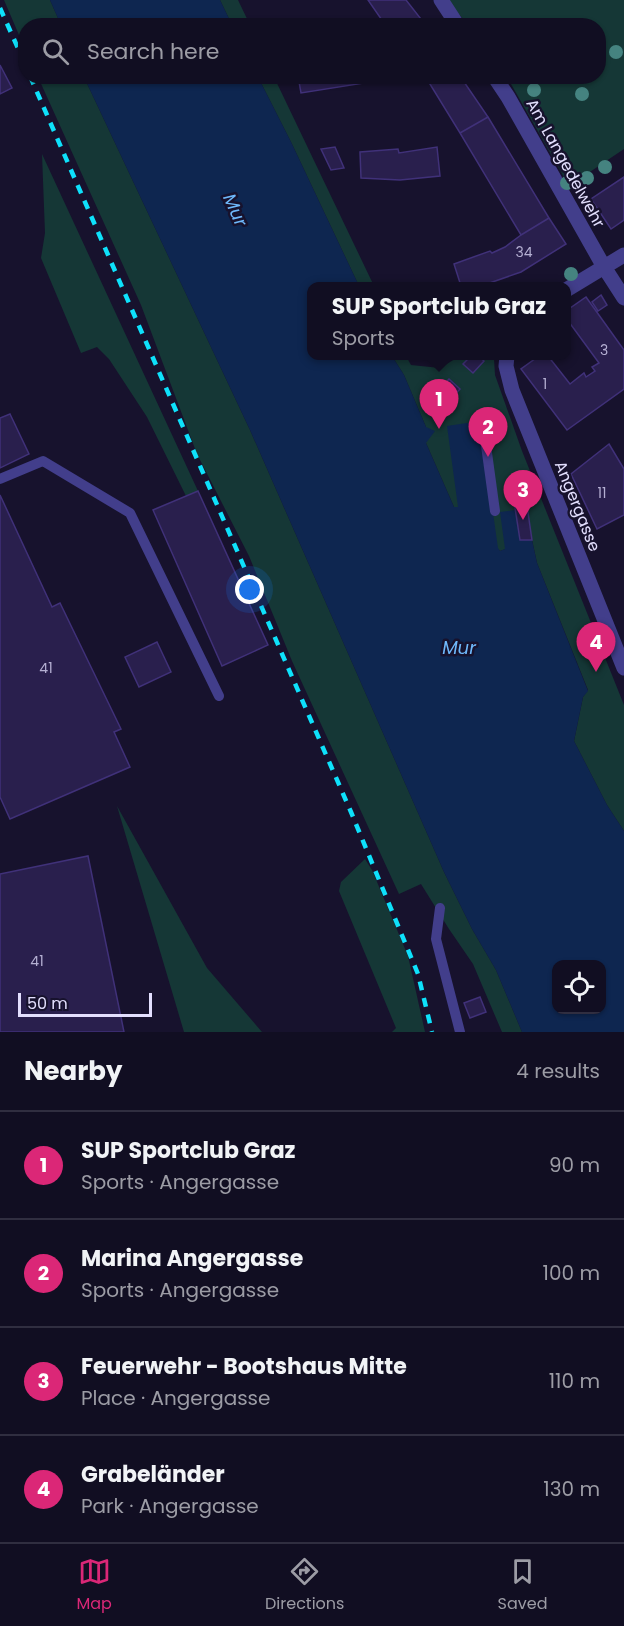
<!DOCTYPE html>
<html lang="en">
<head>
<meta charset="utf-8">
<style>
	body { margin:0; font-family:Poppins,sans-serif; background:#1e1c2f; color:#f1f3f6 }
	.controls { position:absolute; right:18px; bottom:18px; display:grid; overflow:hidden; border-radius:12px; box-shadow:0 2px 4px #0004 }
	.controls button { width:54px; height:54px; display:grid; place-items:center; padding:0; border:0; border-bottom:2px solid #302e40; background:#110e22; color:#f1f3f6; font:30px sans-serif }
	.scale { position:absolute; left:18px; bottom:15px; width:134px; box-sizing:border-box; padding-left:6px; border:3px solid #e3dffe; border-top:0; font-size:16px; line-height:21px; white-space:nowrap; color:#e3dffe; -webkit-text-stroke:4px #17122d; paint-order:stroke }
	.you { position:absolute; left:250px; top:590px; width:21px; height:21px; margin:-15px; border:4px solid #fff; border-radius:50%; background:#1a73e8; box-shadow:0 0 0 9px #1a73e833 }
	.badge { display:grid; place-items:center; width:39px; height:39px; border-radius:50%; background:#db2777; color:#fff; font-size:20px; font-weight:700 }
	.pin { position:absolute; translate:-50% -50px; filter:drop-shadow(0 2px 3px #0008) }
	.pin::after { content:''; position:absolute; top:32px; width:21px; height:18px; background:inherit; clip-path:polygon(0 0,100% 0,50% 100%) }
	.popup { position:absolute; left:307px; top:282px; width:264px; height:78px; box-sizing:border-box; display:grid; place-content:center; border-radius:12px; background:#110e22; filter:drop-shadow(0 2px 4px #0005); font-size:20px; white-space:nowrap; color:#9c9ca5 }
	.popup b { font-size:22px; color:#f1f3f6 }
	.popup::after { content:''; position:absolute; left:50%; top:100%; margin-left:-12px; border:12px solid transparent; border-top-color:#110e22 }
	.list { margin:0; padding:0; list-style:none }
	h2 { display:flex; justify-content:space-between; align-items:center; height:78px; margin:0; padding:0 24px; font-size:26px }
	h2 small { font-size:20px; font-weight:400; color:#9c9ca5 }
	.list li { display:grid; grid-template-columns:39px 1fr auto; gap:18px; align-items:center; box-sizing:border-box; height:108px; padding:0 24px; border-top:2px solid #302e40 }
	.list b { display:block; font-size:22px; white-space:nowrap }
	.list p { margin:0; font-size:20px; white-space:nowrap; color:#9c9ca5 }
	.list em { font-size:20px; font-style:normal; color:#9c9ca5 }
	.icon { flex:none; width:33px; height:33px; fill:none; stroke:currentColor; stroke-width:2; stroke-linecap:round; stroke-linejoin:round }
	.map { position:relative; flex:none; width:624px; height:1032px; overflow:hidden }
	.search { position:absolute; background:#110e22; box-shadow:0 2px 4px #0004; left:18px; right:18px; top:18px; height:66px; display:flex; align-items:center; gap:15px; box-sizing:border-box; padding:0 21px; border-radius:24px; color:#9c9ca5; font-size:22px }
	.sheet { height:510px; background:#110e22 }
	nav { display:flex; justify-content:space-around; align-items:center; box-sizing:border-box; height:84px; border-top:2px solid #302e40; background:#110e22; font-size:16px; color:#9c9ca5 }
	nav a { display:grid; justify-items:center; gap:3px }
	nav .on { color:#db2777 }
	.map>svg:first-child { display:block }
	.green { fill:#153736 }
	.water { fill:#0e2650; fill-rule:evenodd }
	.building { fill:#291f4d; stroke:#403179; stroke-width:1.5 }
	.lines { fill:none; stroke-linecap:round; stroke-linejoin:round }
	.lane { stroke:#423e8b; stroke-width:10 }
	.street { stroke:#423e8b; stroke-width:15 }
	.rail { stroke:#0ee1fb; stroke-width:4.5; stroke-dasharray:9 8; stroke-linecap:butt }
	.tree { fill:#458380 }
	.labels { text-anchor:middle; stroke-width:5; stroke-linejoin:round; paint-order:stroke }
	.number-label { font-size:14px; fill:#b4afd2 }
	.street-label { font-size:16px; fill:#e3dffe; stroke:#17122d }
	.water-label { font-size:18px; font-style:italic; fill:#6fb9fc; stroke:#17122d }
</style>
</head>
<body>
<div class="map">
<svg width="624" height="1032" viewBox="0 0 624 1032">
	<rect width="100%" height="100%" fill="#17122d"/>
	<path class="green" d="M 4,0 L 50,0 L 61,25 L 26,26 L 25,49 Z
		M 220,0 L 238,0 L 250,25 L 232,25 Z
		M 447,0 L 624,0 L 624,149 L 569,186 L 507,77 L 598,76 L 598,26 L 468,25 Z
		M 38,77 L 84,77 L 250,430 L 444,872 L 472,929 L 496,970 L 522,1032 L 502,1032 L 473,964 L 449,929 L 421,884 L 399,894 L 292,661 L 249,556 L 197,454 L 141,305 Z
		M 258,77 L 274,77 L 374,286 L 359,286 L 291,142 Z
		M 42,154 L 198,491 L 186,496 L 147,417 L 109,359 L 97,347 L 81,353 L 41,258 L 45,233 Z
		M 392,356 L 406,356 L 411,365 L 440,368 L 460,356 L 490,356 L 494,359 L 495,375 L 522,451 L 624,705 L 624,831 L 607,805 L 574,741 L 583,697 L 588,690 L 537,563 L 532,540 L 500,551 L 454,507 L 426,443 L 426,427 L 404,375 Z
		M 117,806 L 207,968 L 262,1032 L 184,1032 Z
		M 365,859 L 372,870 L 408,956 L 425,1032 L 392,1032 L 396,1028 L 339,891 L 341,882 Z"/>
	<path class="water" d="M 50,0 L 220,0 L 232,25 L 61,25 Z
		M 84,77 L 258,77 L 291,142 L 359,286 L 312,286 L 312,356 L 392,356 L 404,375 L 426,427 L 435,431 L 426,443 L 454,507 L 458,507 L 447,426 L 480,421 L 498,548 L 500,551 L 505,549 L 500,512 L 515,510 L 520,540 L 532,540 L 537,563 L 588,691 L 583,697 L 574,741 L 607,805 L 624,831 L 624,1032 L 522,1032 L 496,970 L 472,929 L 444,872 L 250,430 ZM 556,964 L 602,964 L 602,1010 L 556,1010 Z"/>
	<path class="building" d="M 368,0 L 406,0 L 421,19 L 412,26 L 386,26 Z
		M 0,65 L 12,88 L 0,94 Z
		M 298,76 L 376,76 L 377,81 L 301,93 Z
		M 425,76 L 460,76 L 488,117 L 460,133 Z
		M 488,117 L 549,218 L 521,235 L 460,133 Z
		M 335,147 L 344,168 L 331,170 L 321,149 Z
		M 437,147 L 440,176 L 400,180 L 361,178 L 360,152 L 398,149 L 399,153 Z
		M 624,177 L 624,220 L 611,229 L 591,199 Z
		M 549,218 L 566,244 L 521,272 L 481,286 L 461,286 L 454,264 L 490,251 L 492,253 L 505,247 L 521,235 Z
		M 601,295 L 607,305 L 598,311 L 592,302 Z
		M 586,297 L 624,350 L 624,389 L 567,430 L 521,369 L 539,356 L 548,356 L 570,384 L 584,373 L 586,377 L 595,371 L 592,367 L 599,363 L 566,318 L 566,311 Z
		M 471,356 L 478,356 L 484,361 L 473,373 L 463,364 Z
		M 449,379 L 460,389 L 449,401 L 438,391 Z
		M 10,414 L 29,454 L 0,468 L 0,418 Z
		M 609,444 L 624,469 L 624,515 L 597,529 L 571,474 Z
		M 198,491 L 268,645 L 222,666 L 153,510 Z
		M 525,492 L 532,540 L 520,540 L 513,495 Z
		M 0,495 L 52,607 L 60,603 L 121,729 L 114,732 L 130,767 L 10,819 L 0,797 Z
		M 157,642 L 171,672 L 139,687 L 125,657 Z
		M 88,856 L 124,1032 L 0,1032 L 0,874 Z
		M 480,997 L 486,1012 L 470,1018 L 464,1003 Z"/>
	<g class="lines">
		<path class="lane" d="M 484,431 L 495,511
			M 0,479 L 43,461 L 130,513 L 219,696
			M 440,908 L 436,939 L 460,1032"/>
		<path class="street" d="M 441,0 L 458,26
			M 494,76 L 508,97 L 604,267 L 624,298
			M 566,290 L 624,255
			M 507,356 L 506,366 L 512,390 L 624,668"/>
		<path class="rail" d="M 0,8 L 26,66
			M 30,76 L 351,812 L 418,974 L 432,1032"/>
	</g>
	<g class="tree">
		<circle cx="616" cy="52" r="7"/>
		<circle cx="534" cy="90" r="7"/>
		<circle cx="582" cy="94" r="7"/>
		<circle cx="605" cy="167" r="7"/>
		<circle cx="587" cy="178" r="7"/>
		<circle cx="567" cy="183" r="7"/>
		<circle cx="571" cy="274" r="7"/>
	</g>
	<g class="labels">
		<g class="number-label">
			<text x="524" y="257">34</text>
			<text x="604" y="355">3</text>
			<text x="545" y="389">1</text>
			<text x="602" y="498">11</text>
			<text x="46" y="673">41</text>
			<text x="37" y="966">41</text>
		</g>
		<g class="street-label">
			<text transform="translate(566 163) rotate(61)" y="6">Am Langedelwehr</text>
			<text transform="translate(578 506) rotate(68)" y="6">Angergasse</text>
		</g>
		<g class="water-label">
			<text transform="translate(235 210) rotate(66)" y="6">Mur</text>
			<text x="459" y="654">Mur</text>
		</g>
	</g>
</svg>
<div class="controls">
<button><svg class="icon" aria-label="locate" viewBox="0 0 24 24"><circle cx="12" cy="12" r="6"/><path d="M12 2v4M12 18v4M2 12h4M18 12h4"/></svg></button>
</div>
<div class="scale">50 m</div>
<div class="you"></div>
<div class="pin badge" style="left:439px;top:429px">1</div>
<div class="popup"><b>SUP Sportclub Graz</b>Sports</div>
<div class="pin badge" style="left:488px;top:457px">2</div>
<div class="pin badge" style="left:523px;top:520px">3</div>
<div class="pin badge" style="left:596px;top:672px">4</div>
<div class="search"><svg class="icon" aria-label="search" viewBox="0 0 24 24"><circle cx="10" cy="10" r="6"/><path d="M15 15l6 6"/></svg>Search here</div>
</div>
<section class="sheet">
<h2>Nearby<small>4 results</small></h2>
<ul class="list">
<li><span class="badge">1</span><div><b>SUP Sportclub Graz</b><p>Sports · Angergasse</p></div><em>90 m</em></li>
<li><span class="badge">2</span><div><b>Marina Angergasse</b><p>Sports · Angergasse</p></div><em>100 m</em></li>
<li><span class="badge">3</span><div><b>Feuerwehr - Bootshaus Mitte</b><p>Place · Angergasse</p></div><em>110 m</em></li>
<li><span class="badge">4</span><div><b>Grabeländer</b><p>Park · Angergasse</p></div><em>130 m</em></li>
</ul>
</section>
<nav>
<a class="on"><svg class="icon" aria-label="map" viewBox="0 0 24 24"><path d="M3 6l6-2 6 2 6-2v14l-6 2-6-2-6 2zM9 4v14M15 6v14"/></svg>Map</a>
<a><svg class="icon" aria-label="directions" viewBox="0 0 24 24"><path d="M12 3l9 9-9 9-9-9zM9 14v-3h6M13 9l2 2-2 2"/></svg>Directions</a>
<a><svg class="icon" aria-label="saved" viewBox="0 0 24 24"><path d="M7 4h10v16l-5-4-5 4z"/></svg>Saved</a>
</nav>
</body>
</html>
